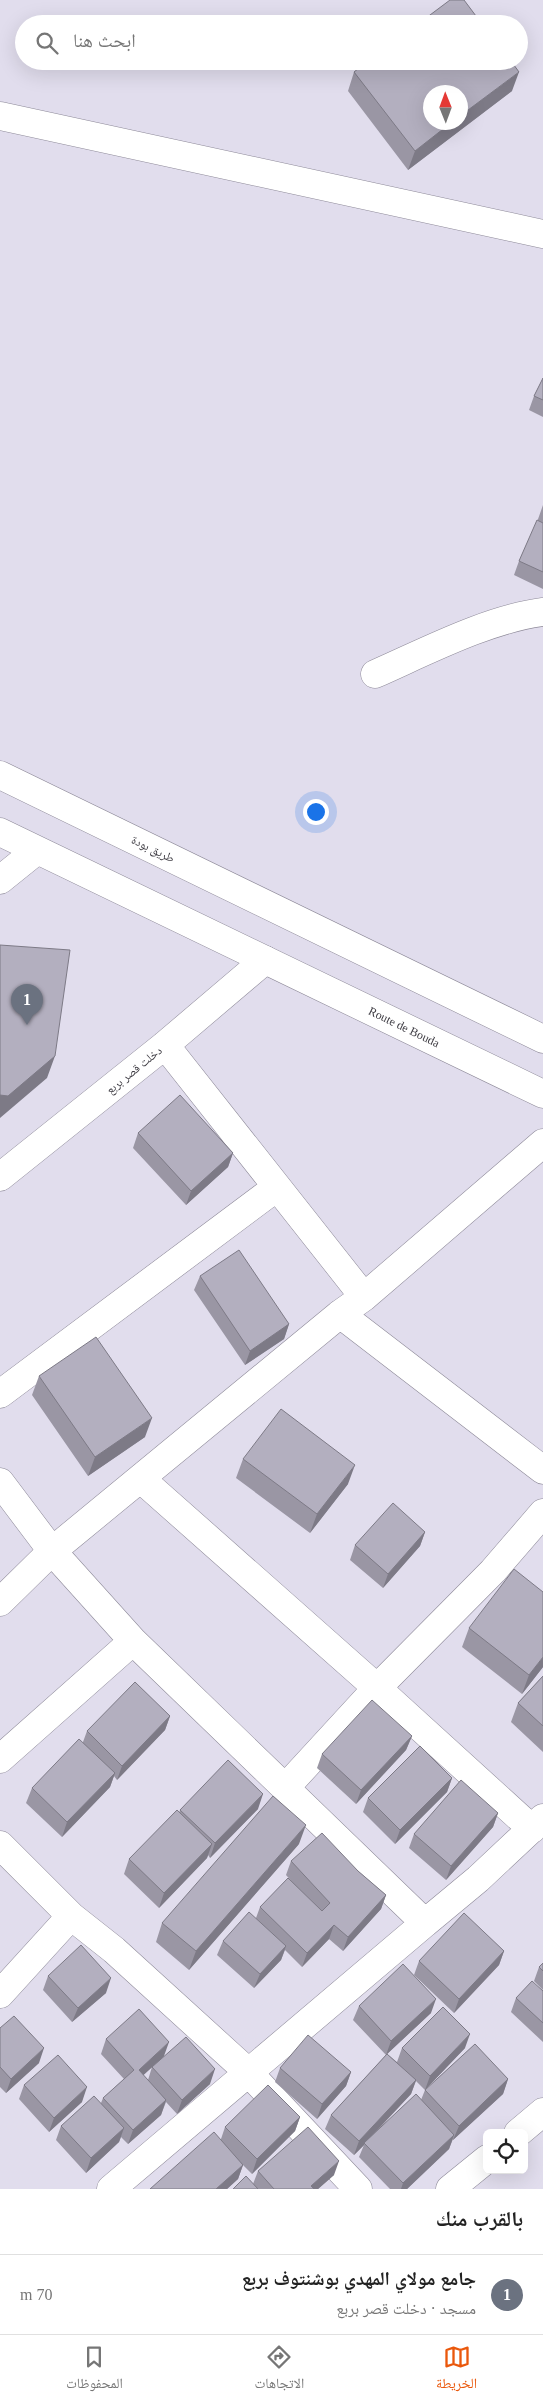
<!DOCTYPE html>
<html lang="ar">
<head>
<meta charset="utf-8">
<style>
	body { margin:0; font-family:"Times New Roman","Noto Naskh Arabic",serif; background:#f2f2f2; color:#222; direction:rtl }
	.controls { position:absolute; right:15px; bottom:15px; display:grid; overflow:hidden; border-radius:8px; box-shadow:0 5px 20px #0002 }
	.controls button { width:45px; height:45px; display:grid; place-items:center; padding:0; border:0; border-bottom:1px solid #e0e0e0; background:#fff; color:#222; font:25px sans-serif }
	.compass { position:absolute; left:423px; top:85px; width:45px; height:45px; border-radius:50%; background:#fff; box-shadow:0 5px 20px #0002; rotate:359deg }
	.you { position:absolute; left:315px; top:811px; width:18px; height:18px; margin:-12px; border:4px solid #fff; border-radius:50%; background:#1a73e8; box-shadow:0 0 0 8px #1a73e833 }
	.badge { display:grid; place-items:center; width:32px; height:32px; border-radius:50%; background:#ea580c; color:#fff; font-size:16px; font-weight:700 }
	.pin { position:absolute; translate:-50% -41px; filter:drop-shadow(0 1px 2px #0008) }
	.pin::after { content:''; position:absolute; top:26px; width:18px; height:15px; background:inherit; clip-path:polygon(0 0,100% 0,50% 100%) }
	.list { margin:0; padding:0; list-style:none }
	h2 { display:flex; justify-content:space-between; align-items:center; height:65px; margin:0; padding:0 20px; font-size:21px }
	h2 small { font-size:16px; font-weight:400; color:#767676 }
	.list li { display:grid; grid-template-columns:32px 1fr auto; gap:15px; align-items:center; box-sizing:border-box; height:80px; padding:0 20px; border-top:1px solid #e0e0e0 }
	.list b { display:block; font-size:19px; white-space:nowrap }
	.list p { margin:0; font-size:16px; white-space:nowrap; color:#767676 }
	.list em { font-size:16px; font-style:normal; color:#767676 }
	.icon { flex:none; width:28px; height:28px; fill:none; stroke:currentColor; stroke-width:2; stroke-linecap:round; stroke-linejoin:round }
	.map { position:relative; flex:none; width:543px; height:2189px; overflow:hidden; direction:ltr }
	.search { position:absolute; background:#fff; box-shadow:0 5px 20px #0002; left:15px; right:15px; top:15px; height:55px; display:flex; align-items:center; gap:12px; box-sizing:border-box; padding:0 18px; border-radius:28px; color:#767676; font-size:19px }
	.sheet { height:145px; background:#fff }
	nav { display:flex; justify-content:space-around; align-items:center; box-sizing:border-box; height:70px; border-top:1px solid #e0e0e0; background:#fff; font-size:14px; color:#767676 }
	nav a { display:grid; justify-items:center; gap:2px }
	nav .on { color:#ea580c }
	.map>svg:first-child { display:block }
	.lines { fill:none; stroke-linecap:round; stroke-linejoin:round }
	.minor-casing { stroke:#8d8998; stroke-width:29 }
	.tertiary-casing { stroke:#8d8998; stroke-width:29 }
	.secondary-casing { stroke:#8d8998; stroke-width:29 }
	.minor { stroke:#fff; stroke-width:28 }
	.tertiary { stroke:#fff; stroke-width:28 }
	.secondary { stroke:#fff; stroke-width:28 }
	.wall { fill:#9a96a4; fill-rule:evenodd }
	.shaded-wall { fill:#7d7a86 }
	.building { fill:#b3afbf; stroke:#7d7a86 }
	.labels { text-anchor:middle; stroke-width:4.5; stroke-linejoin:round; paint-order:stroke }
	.street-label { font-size:12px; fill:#3d3b42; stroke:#fff }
</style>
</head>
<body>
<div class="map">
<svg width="543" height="2189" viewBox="0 0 543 2189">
	<rect width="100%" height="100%" fill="#e1dded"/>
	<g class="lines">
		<defs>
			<path id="minor" d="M 375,674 C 425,652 488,619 543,612
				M 0,880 L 36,851
				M 165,1045 L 364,1297
				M 0,1177 L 165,1045 L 265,960
				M 340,1314 L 543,1470
				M 0,1394 L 277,1187
				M 141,1479 L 377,1688 L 532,1829
				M 0,1482 L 52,1551 L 133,1641 L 425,1923 L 111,2189
				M 0,1602 L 52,1551 L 340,1314 L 364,1297 L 543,1143
				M 0,1759 L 133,1641
				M 286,1787 L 377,1688 L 493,1571 L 543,1513
				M 0,1845 L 71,1916 L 114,1950 L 248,2072 L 358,2189
				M 425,1923 L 478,1879 L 543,1818
				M 0,1994 L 71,1916
				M 518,2133 L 543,2112
				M 450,2189 L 487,2159"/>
			<path id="tertiary" d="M 0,116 L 543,234"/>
			<path id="secondary" d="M 0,775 L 543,1039
				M 0,832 L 543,1094"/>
		</defs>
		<use href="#minor" class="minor-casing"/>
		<use href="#tertiary" class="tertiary-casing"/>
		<use href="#secondary" class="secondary-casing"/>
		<use href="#minor" class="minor"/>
		<use href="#tertiary" class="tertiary"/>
		<use href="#secondary" class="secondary"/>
	</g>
	<path class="wall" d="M 354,72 L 512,91 L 408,170 L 348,91 Z
		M 543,378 L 543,417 L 529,410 L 534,396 Z
		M 543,505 L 543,589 L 514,575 L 519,561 L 537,522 Z
		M 138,1133 L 233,1153 L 228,1167 L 186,1205 L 133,1148 Z
		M 200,1276 L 289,1324 L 284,1339 L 245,1365 L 194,1290 Z
		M 39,1376 L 145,1437 L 88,1476 L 32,1395 Z
		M 243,1459 L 348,1484 L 310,1533 L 236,1478 Z
		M 425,1532 L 420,1546 L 383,1588 L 350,1560 L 355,1545 Z
		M 469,1628 L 543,1667 L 522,1694 L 462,1647 Z
		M 543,1676 L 543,1752 L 511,1722 L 518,1703 Z
		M 170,1716 L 165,1730 L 117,1780 L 114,1776 L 110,1787 L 62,1837 L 26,1803 L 32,1788 L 83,1742 L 87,1731 Z
		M 412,1736 L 406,1750 L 356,1804 L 317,1768 L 322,1754 Z
		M 452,1778 L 447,1792 L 395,1844 L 363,1812 L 368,1798 Z
		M 258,1809 L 210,1858 L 208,1855 L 207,1858 L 159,1908 L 124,1874 L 129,1859 L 179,1813 L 180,1810 Z
		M 498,1813 L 493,1827 L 446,1880 L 409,1848 L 414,1834 Z
		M 299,1844 L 189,1970 L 156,1942 L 162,1923 Z
		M 291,1861 L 358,1871 L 386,1895 L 381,1909 L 343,1951 L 329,1939 L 302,1967 L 285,1950 L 281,1960 L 254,1988 L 217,1955 L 223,1941 L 256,1918 L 260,1907 L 293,1883 L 286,1875 Z
		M 504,1951 L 499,1965 L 454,2013 L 414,1975 L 419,1961 Z
		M 543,1963 L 543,1990 L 534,1981 L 539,1967 Z
		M 48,1976 L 106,1993 L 72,2022 L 43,1990 Z
		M 543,1991 L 543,2042 L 511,2012 L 516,1998 Z
		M 359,2006 L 431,2013 L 387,2054 L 397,2062 L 402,2048 L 465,2048 L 425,2090 L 416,2081 L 411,2094 L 373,2135 L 421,2100 L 425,2090 L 508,2079 L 503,2094 L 453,2140 L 453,2139 L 449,2149 L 407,2189 L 390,2189 L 359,2157 L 364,2145 L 354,2155 L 325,2129 L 331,2115 L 386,2055 L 353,2020 Z
		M 0,2028 L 39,2063 L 6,2093 L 0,2087 Z
		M 106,2039 L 164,2056 L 210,2084 L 177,2114 L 166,2102 L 161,2115 L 128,2144 L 121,2137 L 119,2142 L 86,2173 L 56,2140 L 61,2126 L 101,2103 L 103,2098 L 124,2079 L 101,2054 ZM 152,2067 L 148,2080 L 143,2075 Z
		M 280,2068 L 351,2072 L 346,2086 L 317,2119 L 275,2082 Z
		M 24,2085 L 82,2102 L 49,2132 L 19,2099 Z
		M 300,2117 L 295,2131 L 252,2174 L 243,2165 L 238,2179 L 227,2189 L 150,2189 L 221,2139 L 225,2127 Z
		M 258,2171 L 334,2175 L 318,2189 L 233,2189 L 253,2184 Z"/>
	<path class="shaded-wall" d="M 519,72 L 512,91 L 408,170 L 415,151 L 452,122 L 460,122 L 460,116 Z
		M 55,1056 L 47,1078 L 0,1118 L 0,1095 Z
		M 233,1153 L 228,1167 L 186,1205 L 191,1191 Z
		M 289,1324 L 284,1339 L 245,1365 L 250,1351 Z
		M 152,1418 L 145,1437 L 88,1476 L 95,1457 Z
		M 355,1465 L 348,1484 L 310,1533 L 317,1514 Z
		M 425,1532 L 420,1546 L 383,1588 L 388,1574 Z
		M 543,1657 L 543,1667 L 522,1694 L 529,1675 Z
		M 170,1716 L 165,1730 L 117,1780 L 122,1766 Z
		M 412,1736 L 406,1750 L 356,1804 L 361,1790 Z
		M 115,1773 L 110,1787 L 62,1837 L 67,1822 Z
		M 452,1778 L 447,1792 L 395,1844 L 400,1830 Z
		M 263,1794 L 258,1809 L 210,1858 L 215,1843 Z
		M 498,1813 L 493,1827 L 446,1880 L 451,1866 Z
		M 306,1825 L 299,1844 L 189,1970 L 196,1951 Z
		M 212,1844 L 207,1858 L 159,1908 L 164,1893 Z
		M 386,1895 L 381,1909 L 343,1951 L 348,1937 Z
		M 334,1925 L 329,1939 L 302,1967 L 307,1953 Z
		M 286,1946 L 281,1960 L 254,1988 L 260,1974 Z
		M 504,1951 L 499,1965 L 454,2013 L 459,1999 Z
		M 111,1978 L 106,1993 L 72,2022 L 78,2008 Z
		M 436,1999 L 431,2013 L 386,2055 L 391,2041 Z
		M 470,2034 L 465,2048 L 425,2090 L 430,2076 Z
		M 169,2042 L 164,2056 L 134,2084 L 139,2070 Z
		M 44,2048 L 39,2063 L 6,2093 L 11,2079 Z
		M 215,2069 L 210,2084 L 177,2114 L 182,2100 Z
		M 351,2072 L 346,2086 L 317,2119 L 322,2104 Z
		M 508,2079 L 503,2094 L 453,2140 L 459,2126 Z
		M 416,2080 L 411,2094 L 365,2143 L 364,2143 L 364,2145 L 354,2155 L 359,2141 Z
		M 87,2087 L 82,2102 L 49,2132 L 54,2118 Z
		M 166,2100 L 161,2115 L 128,2144 L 133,2130 Z
		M 300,2117 L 295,2131 L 252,2174 L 257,2159 Z
		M 124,2128 L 119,2142 L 86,2173 L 91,2158 Z
		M 454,2135 L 449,2149 L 407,2189 L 401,2189 L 403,2183 Z
		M 339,2161 L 334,2175 L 318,2189 L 310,2189 L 311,2186 Z
		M 243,2165 L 238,2179 L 227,2189 L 216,2189 Z"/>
	<path class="building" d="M 450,0 L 464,0 L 482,24 L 418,24 Z
		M 368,61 L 511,61 L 519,72 L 460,116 L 460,92 L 430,92 L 430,122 L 452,122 L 415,151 L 354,72 Z
		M 543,378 L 543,400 L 534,396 Z
		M 537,520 L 543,523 L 543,572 L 519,561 Z
		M 0,945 L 70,950 L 55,1056 L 8,1096 L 0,1095 Z
		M 180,1095 L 233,1153 L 191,1191 L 138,1133 Z
		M 239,1250 L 289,1324 L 250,1351 L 200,1276 Z
		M 96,1337 L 152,1418 L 95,1457 L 39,1376 Z
		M 281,1409 L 355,1465 L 317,1514 L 243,1459 Z
		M 393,1503 L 425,1532 L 388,1574 L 355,1545 Z
		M 514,1569 L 543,1592 L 543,1657 L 529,1675 L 469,1628 Z
		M 543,1676 L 543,1726 L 518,1703 Z
		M 135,1682 L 170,1716 L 122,1766 L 87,1731 Z
		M 372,1700 L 412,1736 L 361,1790 L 322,1754 Z
		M 79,1739 L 115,1773 L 67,1822 L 32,1788 Z
		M 420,1746 L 452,1778 L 400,1830 L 368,1798 Z
		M 228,1760 L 263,1794 L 215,1843 L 180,1810 Z
		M 461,1780 L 498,1813 L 451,1866 L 414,1834 Z
		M 273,1796 L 306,1825 L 196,1951 L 162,1923 Z
		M 177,1810 L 212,1844 L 164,1893 L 129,1859 Z
		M 322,1833 L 358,1871 L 386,1895 L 348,1937 L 334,1925 L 307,1953 L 260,1907 L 288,1878 L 322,1911 L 330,1903 L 291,1861 Z
		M 249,1912 L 286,1946 L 260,1974 L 223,1941 Z
		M 464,1913 L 504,1951 L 459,1999 L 419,1961 Z
		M 81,1945 L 111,1978 L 78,2008 L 48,1976 Z
		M 543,1963 L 543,1971 L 539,1967 Z
		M 403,1964 L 436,1999 L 391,2041 L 359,2006 Z
		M 532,1981 L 543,1991 L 543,2023 L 516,1998 Z
		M 443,2007 L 470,2034 L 430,2076 L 402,2048 Z
		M 139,2009 L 169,2042 L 139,2070 L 166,2100 L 133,2130 L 103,2098 L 134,2070 L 106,2039 Z
		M 14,2016 L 44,2048 L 11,2079 L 0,2067 L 0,2028 Z
		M 308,2035 L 351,2072 L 322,2104 L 280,2068 Z
		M 186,2037 L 215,2069 L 182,2100 L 152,2067 Z
		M 475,2044 L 508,2079 L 459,2126 L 425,2090 Z
		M 387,2054 L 416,2080 L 359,2141 L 331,2115 Z
		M 58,2055 L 87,2087 L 54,2118 L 24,2085 Z
		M 268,2085 L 300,2117 L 257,2159 L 225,2127 Z
		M 416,2094 L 454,2135 L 403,2183 L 364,2143 Z
		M 94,2096 L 124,2128 L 91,2158 L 61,2126 Z
		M 308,2127 L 339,2161 L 311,2186 L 314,2189 L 274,2189 L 258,2171 Z
		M 214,2132 L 243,2165 L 216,2189 L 150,2189 Z
		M 246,2176 L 258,2189 L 233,2189 Z"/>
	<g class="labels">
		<g class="street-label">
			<text transform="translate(153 849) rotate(26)" y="4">طريق بودة</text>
			<text transform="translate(404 1027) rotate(26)" y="4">Route de Bouda</text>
			<text transform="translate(134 1070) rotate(-39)" y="4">دخلت قصر بربع</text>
		</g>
	</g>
</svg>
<div class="controls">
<button><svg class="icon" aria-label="locate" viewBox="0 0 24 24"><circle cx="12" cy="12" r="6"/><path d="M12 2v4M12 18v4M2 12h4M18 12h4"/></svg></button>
</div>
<svg class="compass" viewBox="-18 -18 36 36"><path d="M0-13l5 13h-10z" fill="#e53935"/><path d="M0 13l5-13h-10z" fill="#767676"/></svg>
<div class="you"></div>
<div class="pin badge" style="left:27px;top:1025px;background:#6b7280">1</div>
<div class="search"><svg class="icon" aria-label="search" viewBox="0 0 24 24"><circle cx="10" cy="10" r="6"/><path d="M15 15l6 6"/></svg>ابحث هنا</div>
</div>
<section class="sheet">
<h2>بالقرب منك<small></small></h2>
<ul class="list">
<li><span class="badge" style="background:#6b7280">1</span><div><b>جامع مولاي المهدي بوشنتوف بربع</b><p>مسجد · دخلت قصر بربع</p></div><em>70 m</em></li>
</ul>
</section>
<nav>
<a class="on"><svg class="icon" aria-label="map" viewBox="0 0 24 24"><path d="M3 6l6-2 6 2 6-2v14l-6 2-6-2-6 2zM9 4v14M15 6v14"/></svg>الخريطة</a>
<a><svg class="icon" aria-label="directions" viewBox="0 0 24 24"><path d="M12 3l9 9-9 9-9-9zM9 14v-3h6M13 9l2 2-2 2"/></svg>الاتجاهات</a>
<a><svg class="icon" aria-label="saved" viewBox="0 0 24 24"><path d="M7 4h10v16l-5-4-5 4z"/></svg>المحفوظات</a>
</nav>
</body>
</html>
